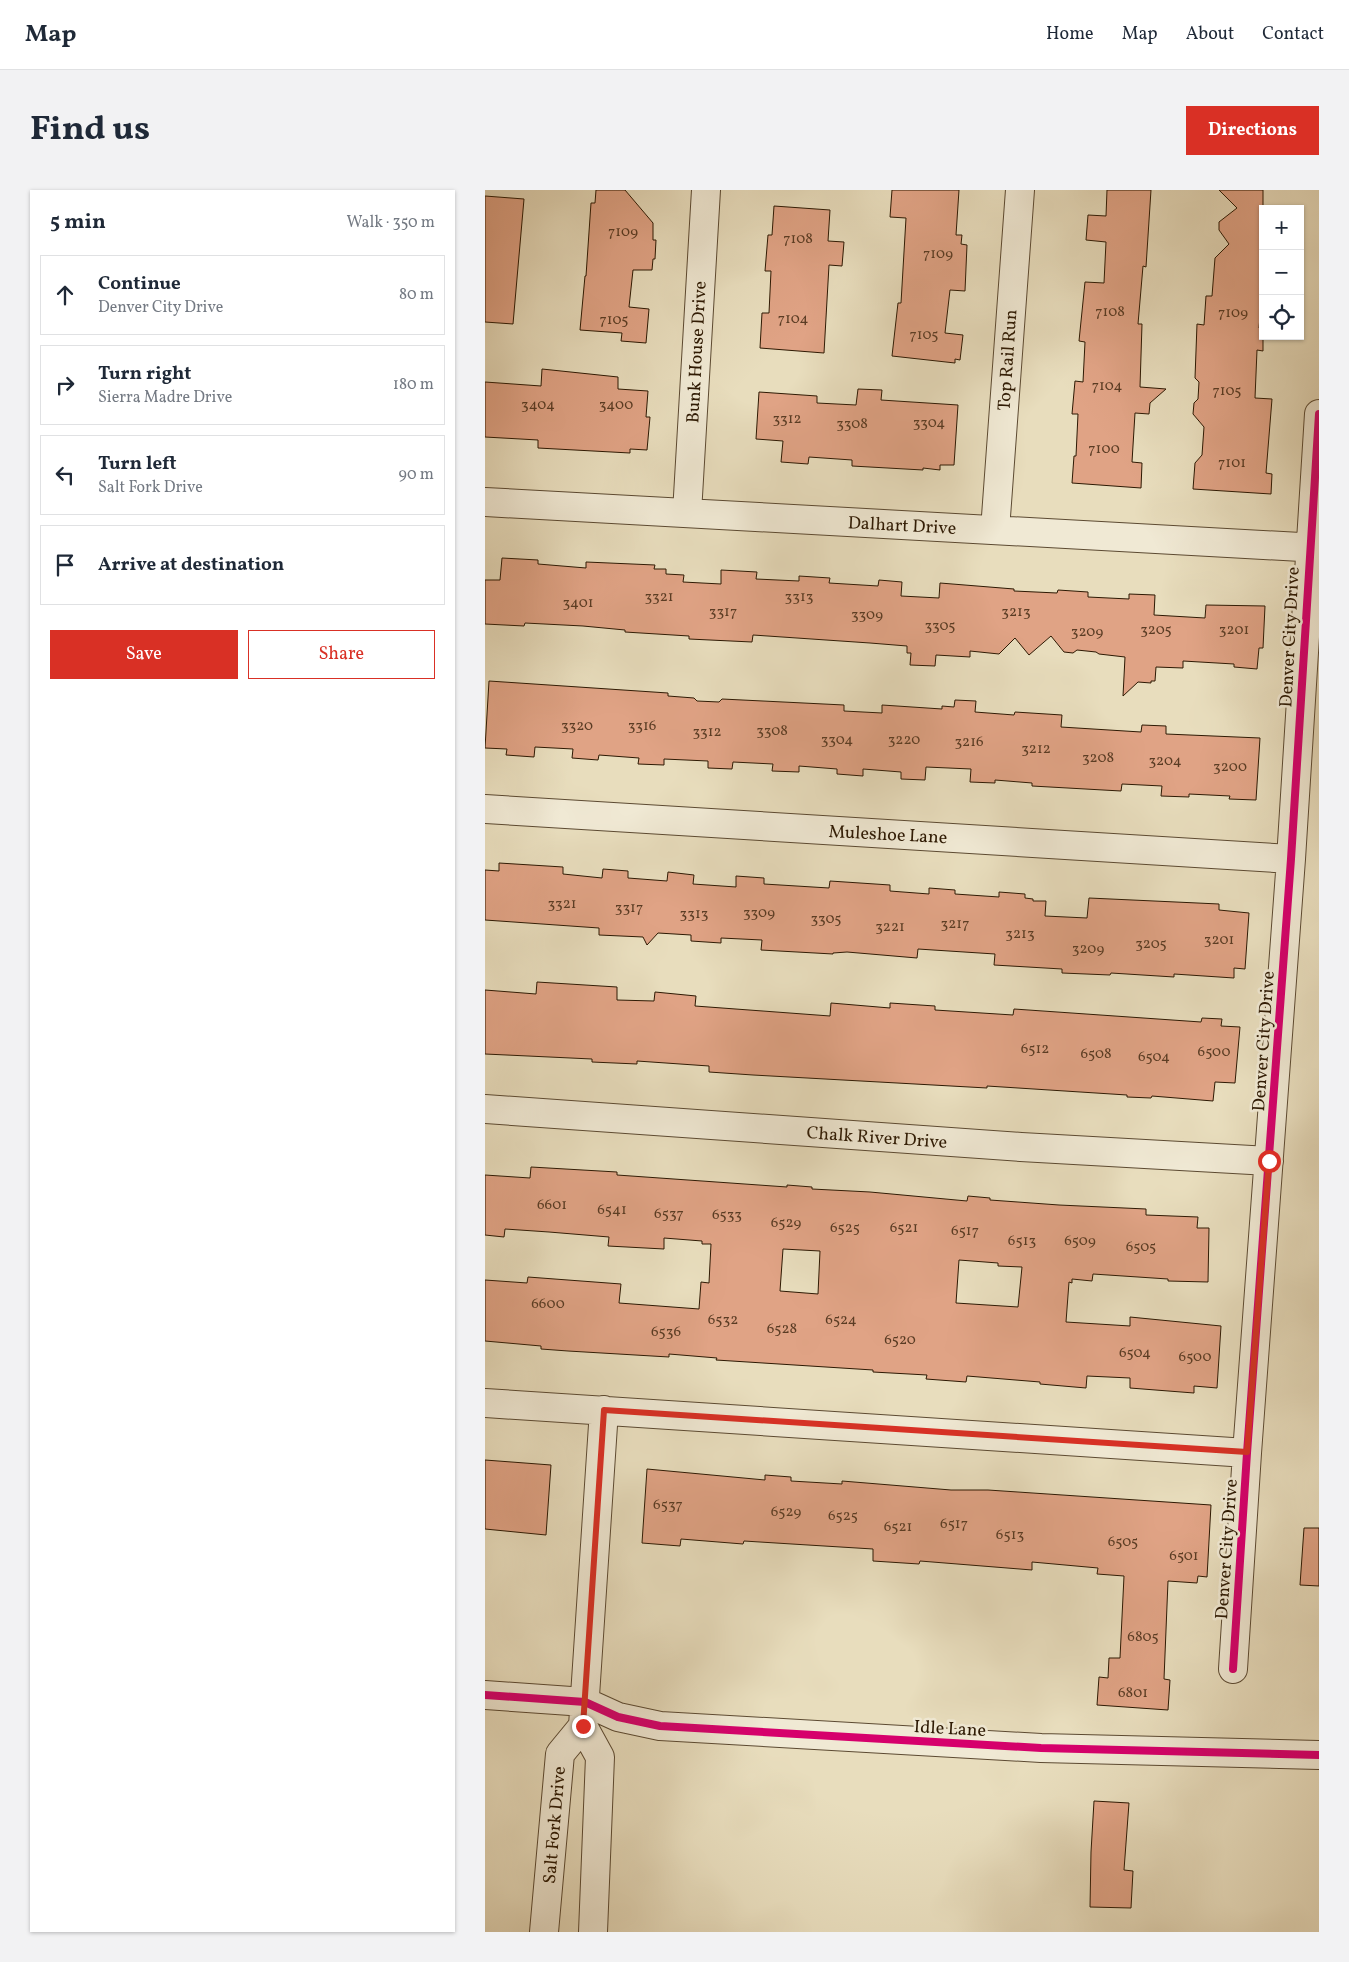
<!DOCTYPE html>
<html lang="en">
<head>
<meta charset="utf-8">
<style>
	body { margin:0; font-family:Vollkorn,serif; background:#f2f2f3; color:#1f2937 }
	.controls { position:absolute; right:15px; top:15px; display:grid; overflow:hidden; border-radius:0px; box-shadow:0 1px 4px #0004 }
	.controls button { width:45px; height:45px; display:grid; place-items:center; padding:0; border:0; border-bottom:1px solid #e0e1e3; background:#fff; color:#1f2937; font:25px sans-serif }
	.stop { position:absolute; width:15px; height:15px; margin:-11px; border:4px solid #d93025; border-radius:50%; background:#fff }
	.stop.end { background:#d93025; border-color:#fff; box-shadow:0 1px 5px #0008 }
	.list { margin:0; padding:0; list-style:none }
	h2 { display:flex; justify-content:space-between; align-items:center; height:65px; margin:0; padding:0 20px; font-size:21px }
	h2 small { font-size:16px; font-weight:400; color:#747a83 }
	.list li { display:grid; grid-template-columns:32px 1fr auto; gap:15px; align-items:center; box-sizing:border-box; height:80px; margin:0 10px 10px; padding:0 10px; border:1px solid #e0e1e3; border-radius:0px }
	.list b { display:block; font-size:19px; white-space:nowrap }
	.list p { margin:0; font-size:16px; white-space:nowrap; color:#747a83 }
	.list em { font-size:16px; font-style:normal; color:#747a83 }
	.actions { display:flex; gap:10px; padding:15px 20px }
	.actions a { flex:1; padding:11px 0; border:1px solid #d93025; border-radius:0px; text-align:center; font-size:18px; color:#d93025 }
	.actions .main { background:#d93025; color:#fff }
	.icon { flex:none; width:28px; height:28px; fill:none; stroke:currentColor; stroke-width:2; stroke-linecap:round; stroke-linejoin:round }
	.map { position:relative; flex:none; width:834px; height:1742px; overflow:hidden; border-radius:0px }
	header { display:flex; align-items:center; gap:30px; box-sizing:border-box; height:70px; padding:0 25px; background:#fff; border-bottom:1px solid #e0e1e3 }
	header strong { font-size:24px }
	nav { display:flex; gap:28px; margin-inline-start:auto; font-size:18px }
	.intro { display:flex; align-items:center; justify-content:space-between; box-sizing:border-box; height:120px; padding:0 30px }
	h1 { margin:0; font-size:35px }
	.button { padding:12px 22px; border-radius:0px; background:#d93025; color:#fff; font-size:18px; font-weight:700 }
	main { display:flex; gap:30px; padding:0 30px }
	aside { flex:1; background:#fff; border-radius:0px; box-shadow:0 1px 4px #0004 }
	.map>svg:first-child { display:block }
	.building { fill:#e0a385; stroke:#2d1903; fill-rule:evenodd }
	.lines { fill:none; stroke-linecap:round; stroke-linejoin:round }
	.street-casing { stroke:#5c4a32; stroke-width:30 }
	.street { stroke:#f0e9d4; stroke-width:28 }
	.cycleway-casing { stroke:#f0e9d4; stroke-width:11 }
	.cycleway { stroke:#d6006c; stroke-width:8 }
	.route { stroke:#d93025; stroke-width:6 }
	.labels { text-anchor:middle; stroke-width:5; stroke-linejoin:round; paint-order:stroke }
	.number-label { font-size:15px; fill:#5a3c24 }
	.street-label { font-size:18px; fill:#2d1903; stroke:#f0e9d4 }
</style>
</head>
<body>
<header>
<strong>Map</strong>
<nav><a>Home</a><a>Map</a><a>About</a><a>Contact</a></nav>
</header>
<div class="intro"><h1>Find us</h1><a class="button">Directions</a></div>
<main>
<aside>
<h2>5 min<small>Walk · 350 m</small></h2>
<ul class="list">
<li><svg class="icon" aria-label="ahead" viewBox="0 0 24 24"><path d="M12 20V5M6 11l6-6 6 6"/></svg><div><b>Continue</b><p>Denver City Drive</p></div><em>80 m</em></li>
<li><svg class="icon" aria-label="right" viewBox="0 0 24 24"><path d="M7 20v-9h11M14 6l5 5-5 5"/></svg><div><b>Turn right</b><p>Sierra Madre Drive</p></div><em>180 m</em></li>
<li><svg class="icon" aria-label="left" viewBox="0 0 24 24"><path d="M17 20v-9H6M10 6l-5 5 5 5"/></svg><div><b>Turn left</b><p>Salt Fork Drive</p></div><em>90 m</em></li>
<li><svg class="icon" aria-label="arrive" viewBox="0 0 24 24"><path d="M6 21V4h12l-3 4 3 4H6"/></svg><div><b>Arrive at destination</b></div></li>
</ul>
<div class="actions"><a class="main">Save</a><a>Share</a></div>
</aside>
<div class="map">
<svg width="834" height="1742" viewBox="0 0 834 1742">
	<rect width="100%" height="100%" fill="#e8ddbd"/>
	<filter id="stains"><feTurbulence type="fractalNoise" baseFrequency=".004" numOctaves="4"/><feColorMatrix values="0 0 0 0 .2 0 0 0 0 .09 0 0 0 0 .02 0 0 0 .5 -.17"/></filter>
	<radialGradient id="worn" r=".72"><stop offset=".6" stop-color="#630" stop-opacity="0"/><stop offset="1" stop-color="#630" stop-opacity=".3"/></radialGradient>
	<path class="building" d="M 111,0 L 140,0 L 168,33 L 168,50 L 171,50 L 170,69 L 168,69 L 167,80 L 148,80 L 144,117 L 164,119 L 161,153 L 136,151 L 137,143 L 95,140 L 100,86 L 101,86 L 106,13 L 110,13 Z
		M 407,0 L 474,0 L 471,45 L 477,45 L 476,54 L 482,55 L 480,101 L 465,100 L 460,143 L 478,145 L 475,170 L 470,169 L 470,173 L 407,166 L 413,113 L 416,113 L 421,28 L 405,27 Z
		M 622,0 L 666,0 L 661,77 L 658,76 L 653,134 L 657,134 L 655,197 L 681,199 L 665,213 L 664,224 L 650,223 L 647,272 L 657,273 L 656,298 L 587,293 L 589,266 L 591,266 L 593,224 L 587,224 L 590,191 L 598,192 L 600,152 L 594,151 L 600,92 L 619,93 L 621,52 L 601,50 L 603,25 L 621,26 Z
		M 734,0 L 778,0 L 778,93 L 774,138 L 778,138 L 778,161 L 772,160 L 770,208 L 787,209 L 781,283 L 787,284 L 786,304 L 708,299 L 710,273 L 717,265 L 719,237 L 708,224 L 709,213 L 713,209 L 714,192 L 710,188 L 712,134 L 719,135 L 721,106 L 727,106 L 730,68 L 744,54 L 734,40 L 734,32 L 752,18 Z
		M 0,6 L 39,9 L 28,134 L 0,132 Z
		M 289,16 L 345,20 L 343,51 L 359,52 L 357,76 L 344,75 L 339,163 L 275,158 L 277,123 L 284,123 L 286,81 L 280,81 L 283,45 L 287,45 Z
		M 57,179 L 133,187 L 133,199 L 163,201 L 161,227 L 165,227 L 162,260 L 145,259 L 145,263 L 53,258 L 53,250 L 0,247 L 0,192 L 56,196 Z
		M 373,199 L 397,200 L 396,210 L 473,215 L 469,275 L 455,275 L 455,280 L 438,278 L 438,280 L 367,276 L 367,270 L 324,267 L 323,274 L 296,272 L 298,251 L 271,249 L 274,202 L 332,206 L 332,213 L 371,215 Z
		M 17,368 L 53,370 L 53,374 L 101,378 L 101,372 L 170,375 L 169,379 L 181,379 L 181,384 L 199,385 L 198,392 L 236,394 L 236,380 L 272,382 L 271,389 L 314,391 L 314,386 L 345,388 L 344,393 L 393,396 L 394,390 L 417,392 L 416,406 L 454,408 L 455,393 L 529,399 L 529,401 L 572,403 L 573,400 L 603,402 L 603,407 L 644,409 L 644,404 L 670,405 L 669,425 L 720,428 L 721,415 L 780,416 L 778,458 L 774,458 L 772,479 L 749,477 L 749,474 L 698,471 L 698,478 L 671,477 L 670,491 L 666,491 L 666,493 L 653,492 L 638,506 L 640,467 L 614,464 L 611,462 L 592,460 L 588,463 L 579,462 L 566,446 L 544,465 L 530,448 L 514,464 L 485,461 L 485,467 L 451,465 L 450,476 L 425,475 L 426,463 L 422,463 L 422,456 L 385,453 L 268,445 L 267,452 L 204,449 L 204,446 L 140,442 L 140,440 L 98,436 L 40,433 L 39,436 L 0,434 L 0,390 L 15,390 Z
		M 4,491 L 183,503 L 183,506 L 209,508 L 212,511 L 234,512 L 237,509 L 359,515 L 359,521 L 397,523 L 397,515 L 457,519 L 457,516 L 469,517 L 470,510 L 491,511 L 490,522 L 529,525 L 530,522 L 577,525 L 576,537 L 656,542 L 657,535 L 681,536 L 681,544 L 775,548 L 771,610 L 744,609 L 745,606 L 704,604 L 704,607 L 676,606 L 677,596 L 637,594 L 636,601 L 547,596 L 547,593 L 510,590 L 510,593 L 485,592 L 486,579 L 441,577 L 440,590 L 416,589 L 416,582 L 378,579 L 378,586 L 352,584 L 352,579 L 314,576 L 314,582 L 287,581 L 288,574 L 248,572 L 247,579 L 223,578 L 223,571 L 179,569 L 179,575 L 153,574 L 154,568 L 114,565 L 113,570 L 87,568 L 88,559 L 50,557 L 49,567 L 21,565 L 22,559 L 0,558 Z
		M 14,673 L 78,677 L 78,684 L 117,688 L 118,679 L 143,681 L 143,688 L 182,691 L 183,682 L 209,685 L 208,694 L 251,697 L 251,686 L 279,688 L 279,694 L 344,698 L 345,691 L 405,695 L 405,701 L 444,704 L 444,698 L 470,700 L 470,704 L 514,707 L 514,702 L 540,704 L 540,708 L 548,709 L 548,711 L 561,711 L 560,726 L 602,728 L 604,708 L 734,714 L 734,720 L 764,723 L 760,779 L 749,778 L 749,788 L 689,784 L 689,787 L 626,783 L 625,785 L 577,783 L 577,779 L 509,775 L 510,764 L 433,759 L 432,768 L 362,762 L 348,763 L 348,764 L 276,760 L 277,750 L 236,748 L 236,753 L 206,751 L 206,745 L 173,743 L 162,755 L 158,747 L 114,745 L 114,738 L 0,730 L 0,680 L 14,681 Z
		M 52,792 L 132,797 L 132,810 L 169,811 L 170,802 L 211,806 L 210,816 L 345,826 L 346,813 L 405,818 L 405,813 L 450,816 L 450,820 L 528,825 L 529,819 L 716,832 L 717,828 L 737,829 L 736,836 L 755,837 L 750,893 L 730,892 L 728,911 L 667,906 L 666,908 L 642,907 L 642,905 L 502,896 L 502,898 L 268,885 L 224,882 L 224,876 L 152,871 L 152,874 L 107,872 L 107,869 L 0,864 L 0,800 L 51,804 Z
		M 46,977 L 132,982 L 132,985 L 302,997 L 302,995 L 327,997 L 327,999 L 385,1002 L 482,1011 L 483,1006 L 505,1008 L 505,1010 L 574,1015 L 661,1019 L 661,1025 L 713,1027 L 712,1038 L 724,1038 L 723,1092 L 683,1091 L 683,1089 L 608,1084 L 607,1091 L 587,1089 L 587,1093 L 584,1092 L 581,1132 L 645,1136 L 645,1127 L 736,1136 L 732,1198 L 709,1196 L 709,1203 L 645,1198 L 645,1188 L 602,1186 L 601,1198 L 555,1194 L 555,1192 L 482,1186 L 481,1192 L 441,1189 L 442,1185 L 388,1182 L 388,1180 L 231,1170 L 232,1168 L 184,1164 L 184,1167 L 83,1161 L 56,1159 L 56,1156 L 0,1151 L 0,1090 L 42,1093 L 43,1087 L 136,1094 L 134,1113 L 214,1119 L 216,1092 L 224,1093 L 226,1054 L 217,1054 L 217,1051 L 179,1048 L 179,1059 L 123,1056 L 124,1047 L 64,1042 L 20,1039 L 19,1047 L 0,1045 L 0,985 L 45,988 ZM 298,1059 L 335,1061 L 333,1104 L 295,1101 ZM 474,1070 L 513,1073 L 513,1076 L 537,1077 L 533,1117 L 471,1113 Z
		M 0,1270 L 66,1275 L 61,1345 L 0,1339 Z
		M 162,1279 L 280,1290 L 280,1285 L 306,1287 L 306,1291 L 357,1294 L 357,1291 L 466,1300 L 503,1300 L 726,1315 L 722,1387 L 713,1386 L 712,1393 L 683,1391 L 679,1489 L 685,1490 L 683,1520 L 612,1515 L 614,1487 L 623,1488 L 624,1468 L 635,1468 L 639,1386 L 612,1384 L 613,1378 L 547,1372 L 547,1380 L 435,1371 L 434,1374 L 388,1371 L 388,1359 L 323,1355 L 259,1351 L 258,1354 L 196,1349 L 195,1356 L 157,1353 Z
		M 819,1338 L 834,1338 L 834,1396 L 815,1395 Z
		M 609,1611 L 644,1613 L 639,1680 L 648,1681 L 646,1718 L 605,1717 L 606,1662 Z"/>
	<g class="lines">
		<defs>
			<path id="street" d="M 0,312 L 834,358
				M 202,323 L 221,0
				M 510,340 L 535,0
				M 0,619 L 806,669
				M 0,919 L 536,957 L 784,971
				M 0,1213 L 762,1263
				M 748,1479 L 762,1263 L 806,669 L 834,224
				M 0,1505 L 100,1512 L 133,1527 L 175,1536 L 556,1558 L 834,1565
				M 59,1742 L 75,1564 L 98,1536
				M 108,1742 L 115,1567 L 98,1536 L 119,1220"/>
		</defs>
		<use href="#street" class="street-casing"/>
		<use href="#street" class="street"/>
		<defs>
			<path id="cycleway" d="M 748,1479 L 762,1263 L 806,669 L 834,224
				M 0,1505 L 100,1512 L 133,1527 L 175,1536 L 556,1558 L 834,1565"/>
		</defs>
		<use href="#cycleway" class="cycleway-casing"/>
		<use href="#cycleway" class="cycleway"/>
	</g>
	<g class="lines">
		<path class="route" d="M 98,1536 L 119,1220 L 762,1262 L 784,971"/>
	</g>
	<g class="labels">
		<g class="number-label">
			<text x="138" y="46">7109</text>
			<text x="313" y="53">7108</text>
			<text x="453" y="68">7109</text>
			<text x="625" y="126">7108</text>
			<text x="748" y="127">7109</text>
			<text x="308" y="133">7104</text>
			<text x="129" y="134">7105</text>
			<text x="439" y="149">7105</text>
			<text x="622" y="200">7104</text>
			<text x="742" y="205">7105</text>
			<text x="53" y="219">3404</text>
			<text x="131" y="219">3400</text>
			<text x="302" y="233">3312</text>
			<text x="444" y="237">3304</text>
			<text x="367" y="238">3308</text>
			<text x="619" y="263">7100</text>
			<text x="747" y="277">7101</text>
			<text x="174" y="411">3321</text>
			<text x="314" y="411">3313</text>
			<text x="93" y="417">3401</text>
			<text x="238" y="426">3317</text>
			<text x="531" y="426">3213</text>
			<text x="382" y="429">3309</text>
			<text x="455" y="440">3305</text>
			<text x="671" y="444">3205</text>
			<text x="749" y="444">3201</text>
			<text x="602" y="446">3209</text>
			<text x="92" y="540">3320</text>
			<text x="157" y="540">3316</text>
			<text x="287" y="545">3308</text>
			<text x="222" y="546">3312</text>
			<text x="352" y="554">3304</text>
			<text x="419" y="554">3220</text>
			<text x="484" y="556">3216</text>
			<text x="551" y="563">3212</text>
			<text x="613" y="572">3208</text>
			<text x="680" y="575">3204</text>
			<text x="745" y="581">3200</text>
			<text x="77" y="718">3321</text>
			<text x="144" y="722">3317</text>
			<text x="274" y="727">3309</text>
			<text x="209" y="728">3313</text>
			<text x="341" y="733">3305</text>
			<text x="470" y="738">3217</text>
			<text x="405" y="741">3221</text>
			<text x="535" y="748">3213</text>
			<text x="734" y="754">3201</text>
			<text x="666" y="758">3205</text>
			<text x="603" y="763">3209</text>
			<text x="550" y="863">6512</text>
			<text x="729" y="866">6500</text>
			<text x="611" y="868">6508</text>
			<text x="669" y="871">6504</text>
			<text x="67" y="1019">6601</text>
			<text x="127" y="1024">6541</text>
			<text x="184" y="1028">6537</text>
			<text x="242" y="1029">6533</text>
			<text x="301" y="1037">6529</text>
			<text x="360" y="1042">6525</text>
			<text x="419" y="1042">6521</text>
			<text x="480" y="1045">6517</text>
			<text x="537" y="1055">6513</text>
			<text x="595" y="1055">6509</text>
			<text x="656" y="1061">6505</text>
			<text x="63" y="1118">6600</text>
			<text x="238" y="1134">6532</text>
			<text x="356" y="1134">6524</text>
			<text x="297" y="1143">6528</text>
			<text x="181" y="1146">6536</text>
			<text x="415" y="1154">6520</text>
			<text x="650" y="1167">6504</text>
			<text x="710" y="1171">6500</text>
			<text x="183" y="1319">6537</text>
			<text x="301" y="1326">6529</text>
			<text x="358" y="1330">6525</text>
			<text x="469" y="1338">6517</text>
			<text x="413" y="1341">6521</text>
			<text x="525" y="1349">6513</text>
			<text x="638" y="1356">6505</text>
			<text x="699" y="1370">6501</text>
			<text x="658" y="1451">6805</text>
			<text x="648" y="1507">6801</text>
		</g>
		<g class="street-label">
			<text transform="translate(211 162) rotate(-87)" y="6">Bunk House Drive</text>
			<text transform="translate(522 170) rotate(-86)" y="6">Top Rail Run</text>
			<text transform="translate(417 335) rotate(3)" y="6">Dalhart Drive</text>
			<text transform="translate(804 447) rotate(-87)" y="6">Denver City Drive</text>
			<text transform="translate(403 644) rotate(3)" y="6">Muleshoe Lane</text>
			<text transform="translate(778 851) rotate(-86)" y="6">Denver City Drive</text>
			<text transform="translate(392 947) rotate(4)" y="6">Chalk River Drive</text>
			<text transform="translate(741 1359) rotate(-86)" y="6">Denver City Drive</text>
			<text transform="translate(465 1538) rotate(3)" y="6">Idle Lane</text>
			<text transform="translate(69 1635) rotate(-85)" y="6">Salt Fork Drive</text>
		</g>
	</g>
	<rect width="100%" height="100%" filter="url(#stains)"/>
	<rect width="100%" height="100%" fill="url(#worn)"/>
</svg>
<div class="controls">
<button>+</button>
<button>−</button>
<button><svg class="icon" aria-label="locate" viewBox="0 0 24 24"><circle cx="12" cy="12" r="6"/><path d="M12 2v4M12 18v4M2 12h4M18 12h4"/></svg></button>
</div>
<div class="stop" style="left:784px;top:971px"></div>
<div class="stop end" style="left:98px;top:1536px"></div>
</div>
</main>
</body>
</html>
